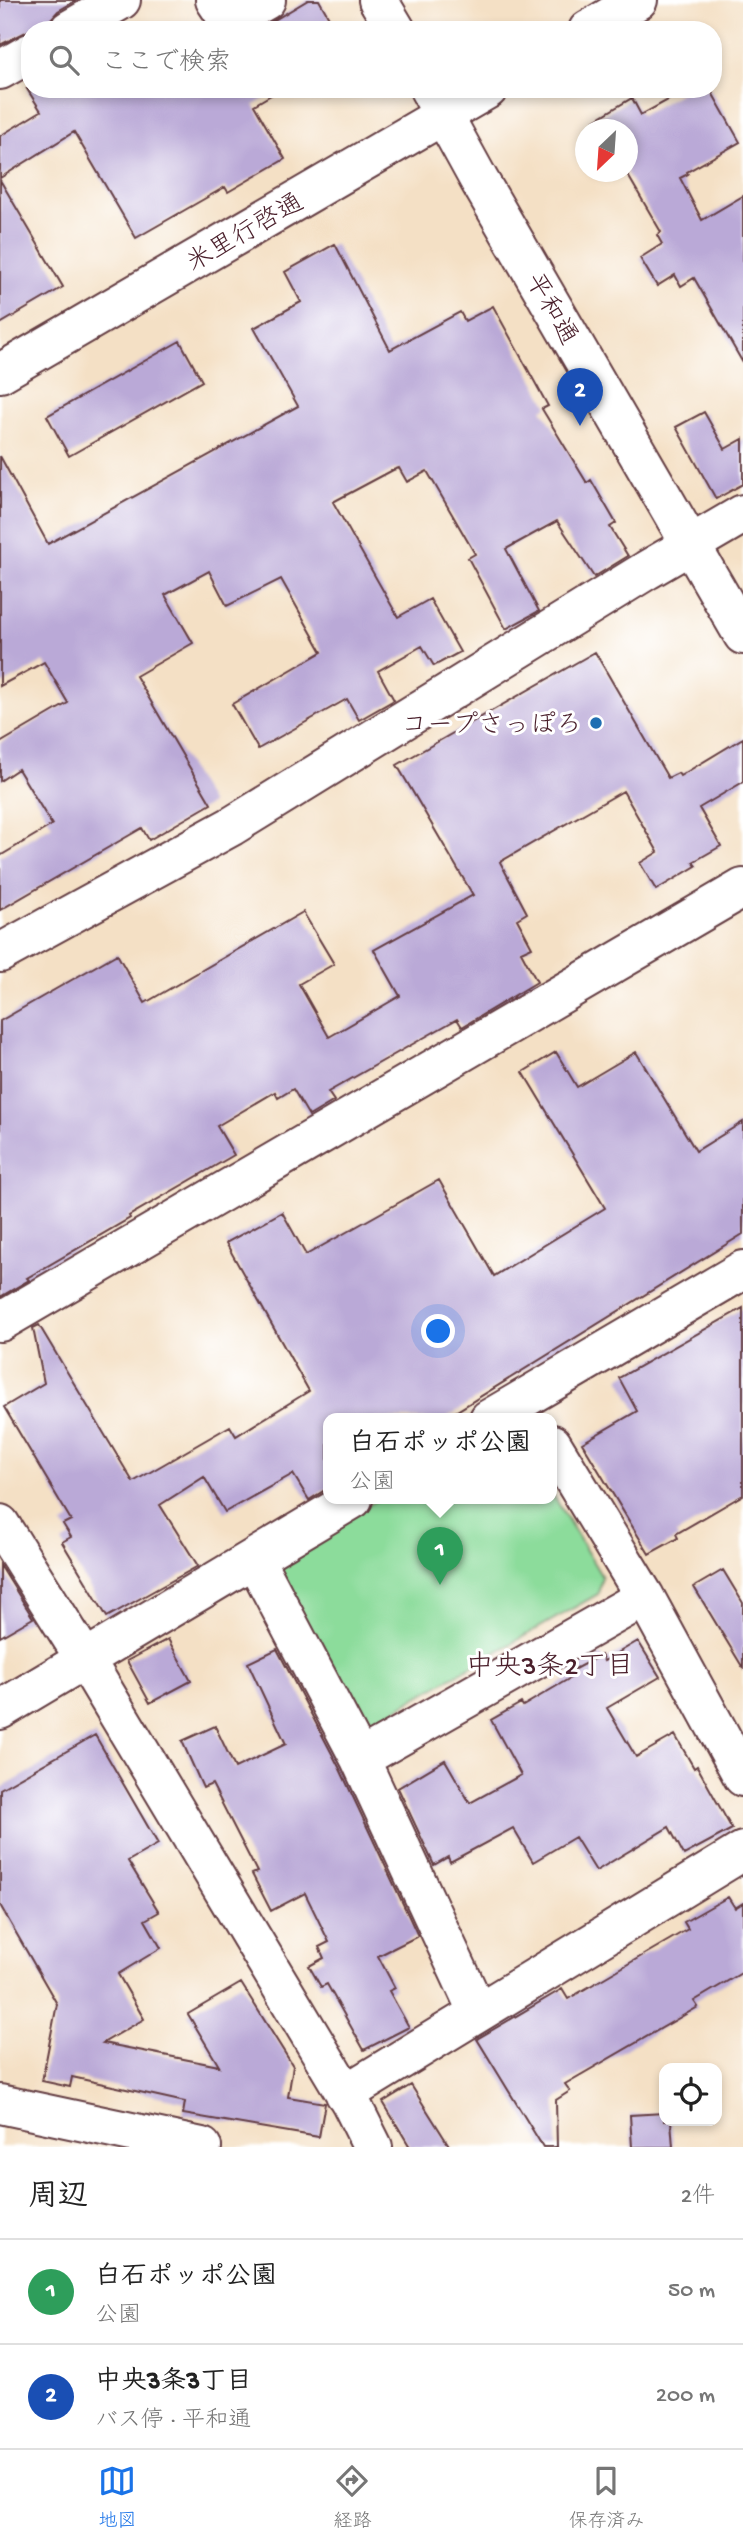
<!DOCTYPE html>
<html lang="ja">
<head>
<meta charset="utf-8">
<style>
	body { margin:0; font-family:"Gochi Hand","Klee One",sans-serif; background:#f6f6f6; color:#222 }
	.controls { position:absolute; right:21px; bottom:21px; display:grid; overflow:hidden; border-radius:14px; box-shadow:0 4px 10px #0003 }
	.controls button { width:63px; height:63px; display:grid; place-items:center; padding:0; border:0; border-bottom:2px solid #e0e0e0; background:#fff; color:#222; font:35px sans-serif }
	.compass { position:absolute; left:575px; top:119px; width:63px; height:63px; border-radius:50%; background:#fff; box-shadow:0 4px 10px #0003; rotate:205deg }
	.you { position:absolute; left:439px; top:1332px; width:24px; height:24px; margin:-18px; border:5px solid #fff; border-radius:50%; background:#1a73e8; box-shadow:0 0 0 10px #1a73e833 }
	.badge { display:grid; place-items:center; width:46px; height:46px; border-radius:50%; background:#1a73e8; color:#fff; font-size:23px; font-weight:700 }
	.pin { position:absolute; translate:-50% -58px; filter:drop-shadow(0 2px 4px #0008) }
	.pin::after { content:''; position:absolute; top:37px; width:24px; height:21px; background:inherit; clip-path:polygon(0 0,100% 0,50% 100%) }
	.popup { position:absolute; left:323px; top:1413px; width:234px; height:91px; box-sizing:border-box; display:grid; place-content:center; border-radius:14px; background:#fff; filter:drop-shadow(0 2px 5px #0005); font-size:23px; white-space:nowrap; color:#767676 }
	.popup b { font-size:26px; color:#222 }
	.popup::after { content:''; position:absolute; left:50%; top:100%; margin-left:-14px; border:14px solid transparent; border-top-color:#fff }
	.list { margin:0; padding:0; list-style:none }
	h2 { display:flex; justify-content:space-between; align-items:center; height:91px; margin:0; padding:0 28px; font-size:30px }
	h2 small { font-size:23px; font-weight:400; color:#767676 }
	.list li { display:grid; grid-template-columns:46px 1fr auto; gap:21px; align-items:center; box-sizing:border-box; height:105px; padding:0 28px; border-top:2px solid #e0e0e0 }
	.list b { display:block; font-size:26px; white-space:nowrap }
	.list p { margin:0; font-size:23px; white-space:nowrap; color:#767676 }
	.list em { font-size:23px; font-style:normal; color:#767676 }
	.icon { flex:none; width:38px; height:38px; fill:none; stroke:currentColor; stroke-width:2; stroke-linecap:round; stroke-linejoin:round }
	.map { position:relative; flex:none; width:743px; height:2147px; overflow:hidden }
	.search { position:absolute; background:#fff; box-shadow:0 4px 10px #0003; left:21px; right:21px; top:21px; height:77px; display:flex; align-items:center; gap:18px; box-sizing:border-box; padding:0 24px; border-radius:28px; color:#767676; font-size:26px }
	.sheet { height:301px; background:#fff }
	nav { display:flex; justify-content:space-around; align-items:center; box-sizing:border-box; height:98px; border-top:2px solid #e0e0e0; background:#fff; font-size:19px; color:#767676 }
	nav a { display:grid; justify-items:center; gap:4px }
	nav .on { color:#1a73e8 }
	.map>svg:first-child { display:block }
	.green { fill:#8cdc9b; stroke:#6b7e63; stroke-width:2 }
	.building { fill:#baa9d7 }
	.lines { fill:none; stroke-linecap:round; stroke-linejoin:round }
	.minor-casing { stroke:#643c42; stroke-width:42 }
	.minor { stroke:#fff; stroke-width:38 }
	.poi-dot { fill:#1f6fb2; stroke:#fff; stroke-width:2.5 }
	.labels { text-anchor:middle; stroke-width:6; stroke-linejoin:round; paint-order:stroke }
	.street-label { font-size:26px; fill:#4a1f2b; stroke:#fff }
	.poi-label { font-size:26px; fill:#4a1f2b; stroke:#fff; text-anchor:end }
	.neighbourhood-label { font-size:28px; fill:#4a1f2b; stroke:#fff }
</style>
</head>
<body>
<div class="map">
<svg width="743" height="2147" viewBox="0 0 743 2147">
	<rect width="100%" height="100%" fill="#fff"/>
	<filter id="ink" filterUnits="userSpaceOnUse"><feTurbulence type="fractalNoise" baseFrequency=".0143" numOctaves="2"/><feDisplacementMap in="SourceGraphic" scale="14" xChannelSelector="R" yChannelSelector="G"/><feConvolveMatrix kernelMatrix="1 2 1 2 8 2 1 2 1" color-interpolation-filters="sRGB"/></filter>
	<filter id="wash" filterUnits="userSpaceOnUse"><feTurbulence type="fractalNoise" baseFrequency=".00686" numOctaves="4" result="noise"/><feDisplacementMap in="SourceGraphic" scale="28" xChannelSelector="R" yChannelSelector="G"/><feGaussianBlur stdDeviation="1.57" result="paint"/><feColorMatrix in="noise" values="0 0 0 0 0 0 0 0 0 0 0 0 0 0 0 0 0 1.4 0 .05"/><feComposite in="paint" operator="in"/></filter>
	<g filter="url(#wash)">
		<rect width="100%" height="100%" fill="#f4e0c5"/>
		<path class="green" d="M 552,1493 L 602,1577 L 598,1594 L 365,1727 L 268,1565 L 379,1499 L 552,1499 Z"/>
		<g id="blocks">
			<path class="building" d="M 0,0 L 77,0 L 58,11 L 50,20 L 47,30 L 30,30 L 0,45 Z
				M 308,0 L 319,0 L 336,30 L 258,30 Z
				M 27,89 L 281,89 L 254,105 L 285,159 L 228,192 L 225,187 L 136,238 L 74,132 L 0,178 L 0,136 L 41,111 Z
				M 688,89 L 710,89 L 740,142 L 687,172 L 688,174 L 680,178 L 702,220 L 743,196 L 743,363 L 694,278 L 681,286 L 675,275 L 657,286 L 640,258 L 662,244 L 657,235 L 661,232 L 626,172 L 627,172 L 627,130 L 601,130 L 595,120 L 632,98 L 641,115 Z
				M 0,180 L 63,287 L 0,324 Z
				M 335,244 L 390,350 L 460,312 L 465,321 L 493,306 L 548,406 L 542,409 L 587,483 L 591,480 L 616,523 L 610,527 L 628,556 L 594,577 L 557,521 L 506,549 L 539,611 L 506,629 L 468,558 L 475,554 L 427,471 L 407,482 L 399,468 L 393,470 L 333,502 L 398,617 L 430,599 L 460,652 L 434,666 L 422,646 L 378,671 L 394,700 L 359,720 L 347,699 L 258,749 L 232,704 L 322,652 L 281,579 L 227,606 L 209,571 L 165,595 L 193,643 L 136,676 L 211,804 L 149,840 L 142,828 L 0,910 L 0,856 L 52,825 L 18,769 L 0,781 L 0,743 L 68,703 L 44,662 L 0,686 L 0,456 L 48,544 L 298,406 L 254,328 L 301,302 L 285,272 Z
				M 180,341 L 202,381 L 69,456 L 47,416 Z
				M 704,412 L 725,449 L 743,439 L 743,484 L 716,499 L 676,427 Z
				M 595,652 L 668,778 L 678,773 L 680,776 L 743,738 L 743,782 L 699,808 L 721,846 L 693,862 L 696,866 L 656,890 L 640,863 L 658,852 L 623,791 L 500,862 L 527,913 L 517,919 L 532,947 L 521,952 L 537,982 L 462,1027 L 457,1019 L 328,1092 L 334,1101 L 309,1116 L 293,1089 L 278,1098 L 275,1092 L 217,1126 L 234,1155 L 129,1216 L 130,1218 L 27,1278 L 29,1280 L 0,1297 L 0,1021 L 117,954 L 145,1003 L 303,912 L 334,964 L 299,984 L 329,1037 L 400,996 L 374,950 L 473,895 L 397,765 Z
				M 556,1052 L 577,1087 L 636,1052 L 696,1151 L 743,1122 L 743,1234 L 444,1419 L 328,1419 L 328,1488 L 309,1500 L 293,1474 L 225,1512 L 204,1477 L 160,1505 L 198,1566 L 107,1617 L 62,1542 L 71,1537 L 63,1524 L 71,1520 L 4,1407 L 44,1383 L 33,1328 L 39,1325 L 133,1482 L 230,1426 L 236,1436 L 309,1391 L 226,1243 L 282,1212 L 306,1255 L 439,1180 L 494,1276 L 605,1208 L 523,1072 Z
				M 743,1308 L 743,1495 L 676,1534 L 678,1538 L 649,1554 L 582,1443 L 637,1411 L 619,1378 Z
				M 0,1565 L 33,1618 L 0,1637 Z
				M 723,1570 L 743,1603 L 743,1668 L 694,1587 Z
				M 168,1639 L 191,1681 L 150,1703 L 127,1661 Z
				M 638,1641 L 660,1677 L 607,1708 L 636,1757 L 675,1735 L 694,1768 L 697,1766 L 732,1829 L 684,1855 L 669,1827 L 596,1871 L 575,1837 L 533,1862 L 513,1828 L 450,1862 L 448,1857 L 434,1865 L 398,1788 L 445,1760 L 470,1803 L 521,1775 L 491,1720 L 521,1703 L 523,1706 L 572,1677 L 569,1672 L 601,1655 L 604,1661 Z
				M 277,1649 L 340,1769 L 418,1936 L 378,1956 L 395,1988 L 389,1991 L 409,2027 L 364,2050 L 327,1984 L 321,1987 L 309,1966 L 324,1958 L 319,1947 L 329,1942 L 305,1893 L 271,1911 L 252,1874 L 257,1872 L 212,1784 L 203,1788 L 182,1741 L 215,1726 L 235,1768 L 286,1744 L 248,1663 Z
				M 95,1735 L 158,1844 L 128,1861 L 159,1912 L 145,1920 L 161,1948 L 118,1974 L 144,2019 L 103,2043 L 219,2066 L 188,2014 L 241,1983 L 293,2066 L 288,2097 L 325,2103 L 319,2137 L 183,2114 L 185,2102 L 72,2077 L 70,2087 L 42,2081 L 57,2004 L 0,1905 L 0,1789 Z
				M 728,1897 L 735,1908 L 743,1903 L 743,1972 L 694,2001 L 698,2007 L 565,2084 L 570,2091 L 556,2100 L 557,2147 L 543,2147 L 477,2039 L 562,1989 L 568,1999 L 688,1929 L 684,1922 Z
				M 411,2085 L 450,2147 L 410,2147 L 383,2102 Z
				M 664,2113 L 664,2121 L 671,2121 L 673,2147 L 632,2147 L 630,2115 Z"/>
		</g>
	</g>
	<g filter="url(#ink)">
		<use href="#blocks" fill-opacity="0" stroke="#643c42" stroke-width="2"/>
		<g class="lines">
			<defs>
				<path id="minor" d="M 215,0 L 229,21 L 266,0
					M 378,0 L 396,30
					M 69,30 L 121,0
					M 588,30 L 638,0
					M 0,70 L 30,53
					M 429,89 L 479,180 L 743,635
					M 0,373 L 488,89
					M 0,953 L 232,826 L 647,570 L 743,514
					M 0,1322 L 743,888
					M 489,1419 L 743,1270
					M 552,1444 L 645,1597 L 743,1777
					M 0,1524 L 86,1661 L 351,2103 L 373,2147
					M 254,1558 L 360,1759 L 478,2013
					M 0,1710 L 353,1499
					M 360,1759 L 645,1597
					M 345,2094 L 743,1851
					M 0,2104 L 202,2147"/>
			</defs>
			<use href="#minor" class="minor-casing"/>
			<use href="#minor" class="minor"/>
		</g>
	</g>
	<circle class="poi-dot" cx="596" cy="723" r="7"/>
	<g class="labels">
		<g class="street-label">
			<text transform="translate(244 231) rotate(-30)" y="9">米里行啓通</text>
			<text transform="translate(553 308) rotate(60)" y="9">平和通</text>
		</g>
		<g class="poi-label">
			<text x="582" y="732">コープさっぽろ</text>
		</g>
		<g class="neighbourhood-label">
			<text x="550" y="1674">中央3条2丁目</text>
		</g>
	</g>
</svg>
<div class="controls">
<button><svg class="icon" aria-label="locate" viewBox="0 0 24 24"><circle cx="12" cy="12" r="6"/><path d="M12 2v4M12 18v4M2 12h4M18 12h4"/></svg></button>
</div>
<svg class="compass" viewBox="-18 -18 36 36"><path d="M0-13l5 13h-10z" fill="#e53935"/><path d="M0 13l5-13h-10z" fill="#767676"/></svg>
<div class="you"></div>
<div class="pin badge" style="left:440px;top:1585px;background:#2e9e5b">1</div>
<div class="popup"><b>白石ポッポ公園</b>公園</div>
<div class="pin badge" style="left:580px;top:426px;background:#1a4fb4">2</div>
<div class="search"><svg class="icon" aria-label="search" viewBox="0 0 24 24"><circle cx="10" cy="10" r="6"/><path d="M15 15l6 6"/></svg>ここで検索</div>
</div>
<section class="sheet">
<h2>周辺<small>2件</small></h2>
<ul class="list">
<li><span class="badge" style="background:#2e9e5b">1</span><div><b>白石ポッポ公園</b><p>公園</p></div><em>50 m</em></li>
<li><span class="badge" style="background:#1a4fb4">2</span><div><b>中央3条3丁目</b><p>バス停 · 平和通</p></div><em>200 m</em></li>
</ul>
</section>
<nav>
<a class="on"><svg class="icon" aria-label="map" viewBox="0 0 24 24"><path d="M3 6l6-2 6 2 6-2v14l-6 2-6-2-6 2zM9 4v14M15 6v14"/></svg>地図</a>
<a><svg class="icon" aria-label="directions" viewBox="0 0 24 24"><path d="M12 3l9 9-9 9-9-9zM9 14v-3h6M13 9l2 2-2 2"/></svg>経路</a>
<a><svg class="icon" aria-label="saved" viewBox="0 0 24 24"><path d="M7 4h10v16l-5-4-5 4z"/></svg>保存済み</a>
</nav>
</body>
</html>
